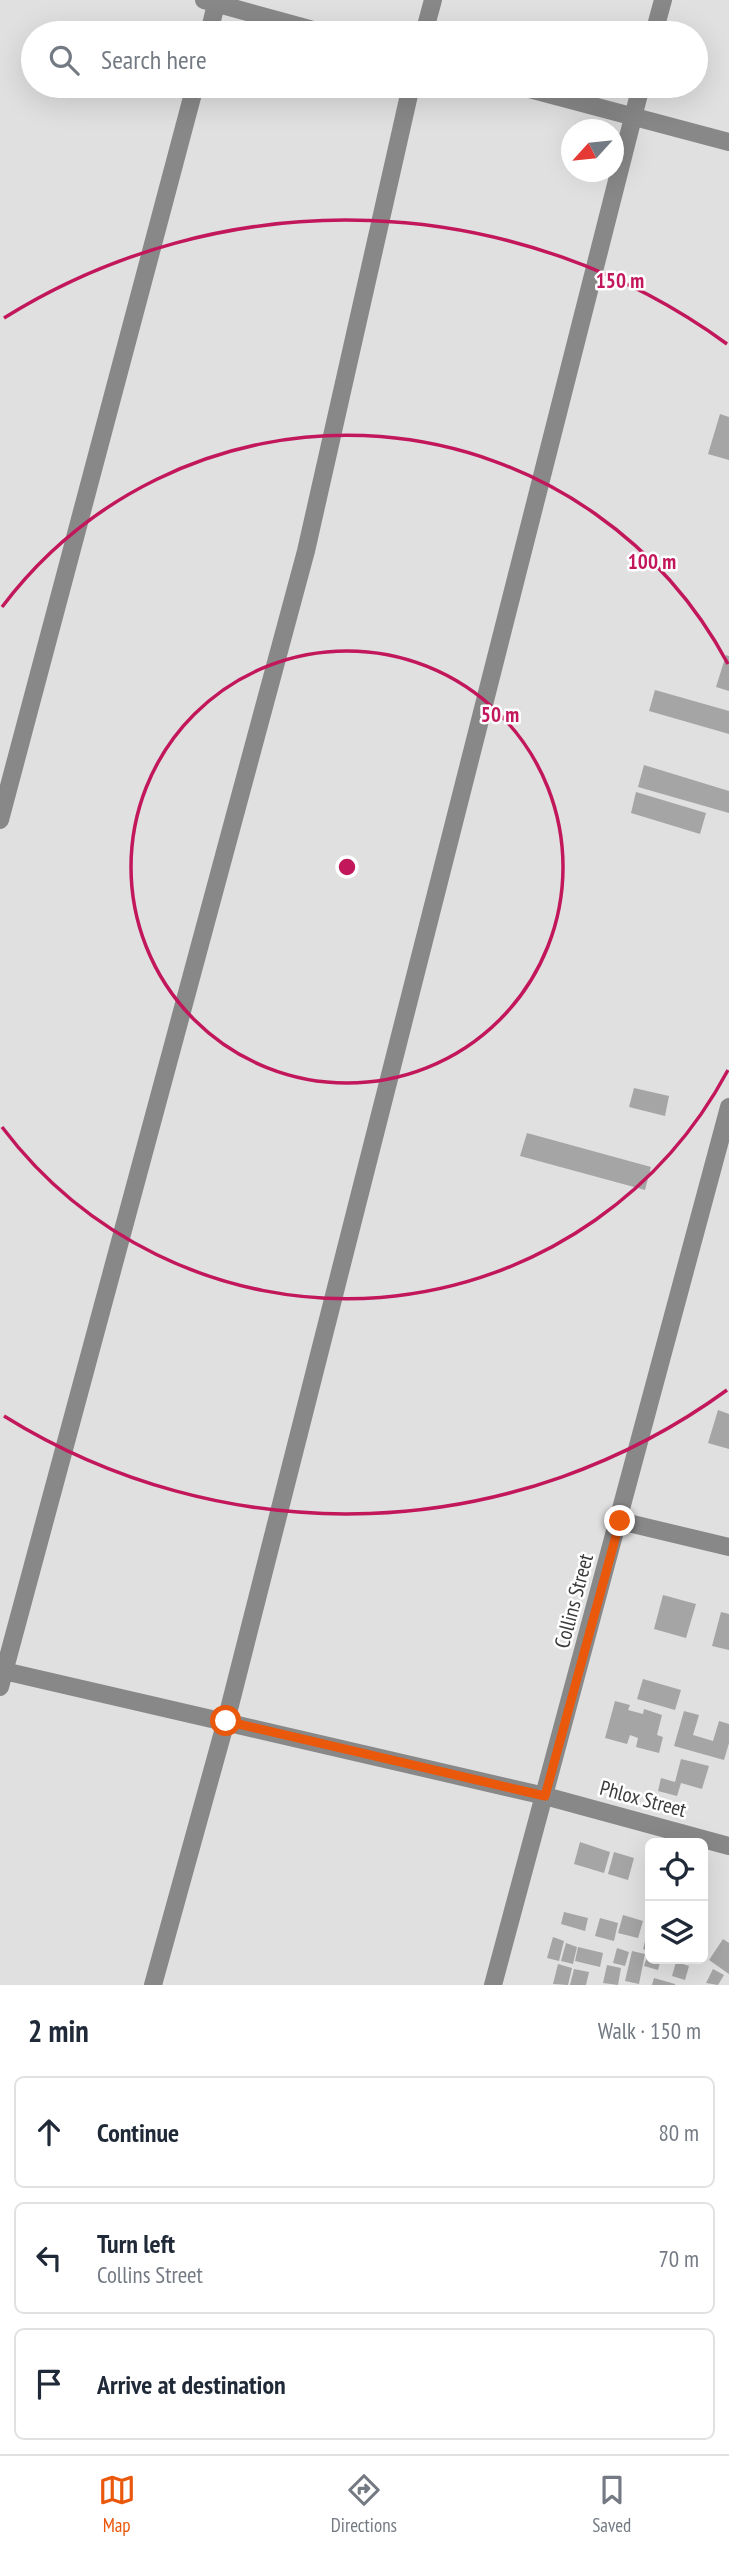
<!DOCTYPE html>
<html lang="en">
<head>
<meta charset="utf-8">
<style>
	body { margin:0; font-family:"PT Sans Narrow",sans-serif; background:#f2f2f3; color:#1f2937 }
	.controls { position:absolute; right:21px; bottom:21px; display:grid; overflow:hidden; border-radius:10px; box-shadow:0 7px 28px #0002 }
	.controls button { width:63px; height:63px; display:grid; place-items:center; padding:0; border:0; border-bottom:2px solid #e0e1e3; background:#fff; color:#1f2937; font:35px sans-serif }
	.compass { position:absolute; left:561px; top:119px; width:63px; height:63px; border-radius:50%; background:#fff; box-shadow:0 7px 28px #0002; rotate:243deg }
	.stop { position:absolute; width:21px; height:21px; margin:-16px; border:5px solid #ea580c; border-radius:50%; background:#fff }
	.stop.end { background:#ea580c; border-color:#fff; box-shadow:0 2px 7px #0008 }
	.list { margin:0; padding:0; list-style:none }
	h2 { display:flex; justify-content:space-between; align-items:center; height:91px; margin:0; padding:0 28px; font-size:30px }
	h2 small { font-size:23px; font-weight:400; color:#747a83 }
	.list li { display:grid; grid-template-columns:46px 1fr auto; gap:21px; align-items:center; box-sizing:border-box; height:112px; margin:0 14px 14px; padding:0 14px; border:2px solid #e0e1e3; border-radius:10px }
	.list b { display:block; font-size:26px; white-space:nowrap }
	.list p { margin:0; font-size:23px; white-space:nowrap; color:#747a83 }
	.list em { font-size:23px; font-style:normal; color:#747a83 }
	.icon { flex:none; width:38px; height:38px; fill:none; stroke:currentColor; stroke-width:2; stroke-linecap:round; stroke-linejoin:round }
	.map { position:relative; flex:none; width:729px; height:1985px; overflow:hidden }
	.search { position:absolute; background:#fff; box-shadow:0 7px 28px #0002; left:21px; right:21px; top:21px; height:77px; display:flex; align-items:center; gap:18px; box-sizing:border-box; padding:0 24px; border-radius:38px; color:#747a83; font-size:26px }
	.sheet { height:469px; background:#fff }
	nav { display:flex; justify-content:space-around; align-items:center; box-sizing:border-box; height:98px; border-top:2px solid #e0e1e3; background:#fff; font-size:19px; color:#747a83 }
	nav a { display:grid; justify-items:center; gap:4px }
	nav .on { color:#ea580c }
	.map>svg:first-child { display:block }
	.building { fill:#a5a5a6 }
	.lines { fill:none; stroke-linecap:round; stroke-linejoin:round }
	.minor { stroke:#888; stroke-width:18 }
	.route { stroke:#ea580c; stroke-width:9 }
	.ring { fill:none; stroke:#c2185b; stroke-width:3.5 }
	.labels { text-anchor:middle; stroke-width:5; stroke-linejoin:round; paint-order:stroke }
	.street-label { font-size:21px; fill:#3c3c3d; stroke:#fff }
	.centre { fill:#c2185b; stroke:#fff; stroke-width:3.5 }
	.ring-label { font-size:21px; text-anchor:middle; font-weight:bold; fill:#c2185b; stroke:#fff; stroke-width:5; stroke-linejoin:round; paint-order:stroke }
</style>
</head>
<body>
<div class="map">
<svg width="729" height="1985" viewBox="0 0 729 1985">
	<rect width="100%" height="100%" fill="#e0e0e1"/>
	<path class="building" d="M 720,414 L 729,417 L 729,460 L 708,454 Z
		M 726,655 L 729,656 L 729,691 L 716,687 Z
		M 655,690 L 729,711 L 729,734 L 649,711 Z
		M 644,765 L 729,791 L 729,813 L 638,787 Z
		M 636,792 L 706,813 L 700,834 L 631,813 Z
		M 634,1088 L 669,1096 L 665,1116 L 629,1107 Z
		M 527,1133 L 651,1167 L 645,1190 L 520,1156 Z
		M 718,1410 L 729,1414 L 729,1449 L 708,1443 Z
		M 663,1595 L 696,1604 L 686,1638 L 654,1629 Z
		M 721,1612 L 729,1614 L 729,1650 L 712,1646 Z
		M 643,1679 L 681,1690 L 675,1710 L 637,1699 Z
		M 615,1701 L 630,1705 L 628,1710 L 643,1714 L 644,1709 L 662,1715 L 657,1735 L 663,1737 L 659,1753 L 636,1747 L 638,1738 L 630,1735 L 627,1744 L 605,1738 Z
		M 684,1711 L 699,1715 L 693,1735 L 713,1741 L 719,1721 L 729,1724 L 729,1743 L 724,1760 L 674,1746 Z
		M 681,1759 L 709,1766 L 702,1789 L 681,1783 L 677,1796 L 658,1791 L 661,1778 L 675,1782 Z
		M 580,1842 L 610,1852 L 604,1873 L 574,1864 Z
		M 614,1852 L 634,1858 L 628,1880 L 608,1874 Z
		M 564,1912 L 588,1918 L 585,1931 L 561,1924 Z
		M 623,1915 L 643,1921 L 638,1938 L 618,1933 Z
		M 600,1918 L 618,1923 L 614,1941 L 595,1936 Z
		M 649,1926 L 650,1926 L 650,1951 L 643,1949 Z
		M 553,1937 L 564,1941 L 559,1961 L 547,1958 Z
		M 723,1939 L 729,1943 L 729,1974 L 709,1960 Z
		M 566,1943 L 577,1947 L 573,1964 L 561,1961 Z
		M 578,1947 L 603,1953 L 600,1967 L 575,1961 Z
		M 617,1948 L 629,1952 L 625,1966 L 613,1963 Z
		M 632,1951 L 645,1954 L 639,1984 L 625,1981 Z
		M 648,1954 L 650,1954 L 650,1959 L 661,1959 L 658,1970 L 644,1966 Z
		M 676,1962 L 689,1966 L 685,1980 L 672,1976 Z
		M 558,1964 L 572,1968 L 568,1985 L 553,1984 Z
		M 607,1965 L 621,1968 L 618,1985 L 603,1983 Z
		M 574,1969 L 589,1972 L 586,1985 L 570,1985 Z
		M 713,1969 L 724,1975 L 718,1985 L 706,1983 Z
		M 654,1978 L 675,1984 L 675,1985 L 652,1985 Z"/>
	<g class="lines">
		<path class="minor" d="M 204,0 L 324,33
			M 209,33 L 217,0
			M 424,33 L 433,0
			M 654,33 L 663,0
			M 518,86 L 729,142
			M 0,820 L 195,86
			M 620,1521 L 729,1547
			M 4,1671 L 545,1796 L 729,1846
			M 0,1687 L 306,551 L 411,86
			M 153,1985 L 226,1721 L 641,86
			M 493,1985 L 729,1107"/>
	</g>
	<g class="lines">
		<path class="route" d="M 226,1721 L 545,1796 L 620,1521"/>
	</g>
	<g class="ring">
		<circle cx="347" cy="867" r="216"/>
		<path d="M728 1070A432 432 0 0 1 2 1127M2 607A432 432 0 0 1 728 664"/>
		<path d="M727 1390A647 647 0 0 1 4 1416M4 318A647 647 0 0 1 727 344"/>
	</g>
	<g class="labels">
		<g class="street-label">
			<text transform="translate(574 1601) rotate(-75)" y="7">Collins Street</text>
			<text transform="translate(643 1799) rotate(15)" y="7">Phlox Street</text>
		</g>
	</g>
	<circle cx="347" cy="867" r="10" class="centre"/>
	<g class="ring-label">
		<text x="620" y="288">150 m</text>
		<text x="652" y="569">100 m</text>
		<text x="500" y="722">50 m</text>
	</g>
</svg>
<div class="controls">
<button><svg class="icon" aria-label="locate" viewBox="0 0 24 24"><circle cx="12" cy="12" r="6"/><path d="M12 2v4M12 18v4M2 12h4M18 12h4"/></svg></button>
<button><svg class="icon" aria-label="layers" viewBox="0 0 24 24"><path d="M12 4l9 5-9 5-9-5zM3 14l9 5 9-5"/></svg></button>
</div>
<svg class="compass" viewBox="-18 -18 36 36"><path d="M0-13l5 13h-10z" fill="#e53935"/><path d="M0 13l5-13h-10z" fill="#747a83"/></svg>
<div class="stop" style="left:226px;top:1721px"></div>
<div class="stop end" style="left:620px;top:1521px"></div>
<div class="search"><svg class="icon" aria-label="search" viewBox="0 0 24 24"><circle cx="10" cy="10" r="6"/><path d="M15 15l6 6"/></svg>Search here</div>
</div>
<section class="sheet">
<h2>2 min<small>Walk · 150 m</small></h2>
<ul class="list">
<li><svg class="icon" aria-label="ahead" viewBox="0 0 24 24"><path d="M12 20V5M6 11l6-6 6 6"/></svg><div><b>Continue</b></div><em>80 m</em></li>
<li><svg class="icon" aria-label="left" viewBox="0 0 24 24"><path d="M17 20v-9H6M10 6l-5 5 5 5"/></svg><div><b>Turn left</b><p>Collins Street</p></div><em>70 m</em></li>
<li><svg class="icon" aria-label="arrive" viewBox="0 0 24 24"><path d="M6 21V4h12l-3 4 3 4H6"/></svg><div><b>Arrive at destination</b></div></li>
</ul>
</section>
<nav>
<a class="on"><svg class="icon" aria-label="map" viewBox="0 0 24 24"><path d="M3 6l6-2 6 2 6-2v14l-6 2-6-2-6 2zM9 4v14M15 6v14"/></svg>Map</a>
<a><svg class="icon" aria-label="directions" viewBox="0 0 24 24"><path d="M12 3l9 9-9 9-9-9zM9 14v-3h6M13 9l2 2-2 2"/></svg>Directions</a>
<a><svg class="icon" aria-label="saved" viewBox="0 0 24 24"><path d="M7 4h10v16l-5-4-5 4z"/></svg>Saved</a>
</nav>
</body>
</html>
